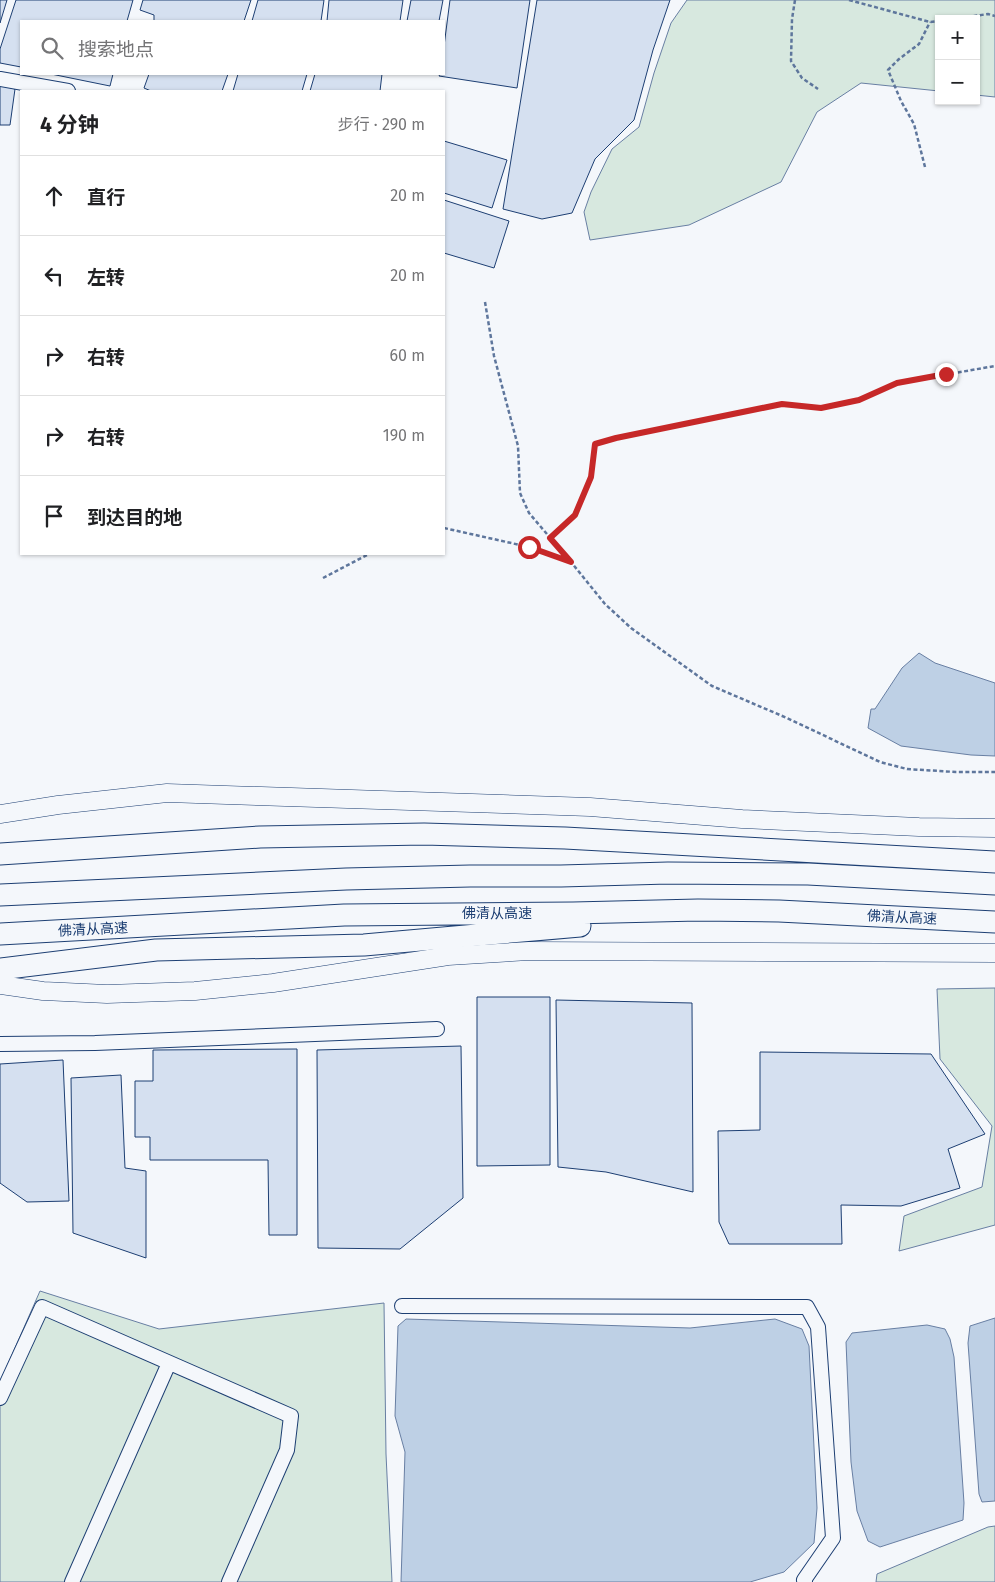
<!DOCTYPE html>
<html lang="zh">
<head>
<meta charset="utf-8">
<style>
	body { margin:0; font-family:"Fira Sans","Noto Sans SC",sans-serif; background:#f2f2f2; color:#202124 }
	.controls { position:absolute; right:15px; top:15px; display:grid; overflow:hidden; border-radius:0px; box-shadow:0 1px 4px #0004 }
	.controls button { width:45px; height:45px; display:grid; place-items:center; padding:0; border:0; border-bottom:1px solid #e0e0e0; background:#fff; color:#202124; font:25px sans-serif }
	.stop { position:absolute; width:15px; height:15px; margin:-11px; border:4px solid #c62828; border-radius:50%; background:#fff }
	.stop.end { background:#c62828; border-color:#fff; box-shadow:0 1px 5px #0008 }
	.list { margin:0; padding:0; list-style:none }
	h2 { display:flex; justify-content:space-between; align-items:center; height:65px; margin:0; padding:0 20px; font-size:21px }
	h2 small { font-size:16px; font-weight:400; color:#757577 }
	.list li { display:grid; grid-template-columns:32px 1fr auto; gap:15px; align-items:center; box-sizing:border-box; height:80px; padding:0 20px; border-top:1px solid #e0e0e0 }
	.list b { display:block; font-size:19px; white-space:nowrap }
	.list em { font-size:16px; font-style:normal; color:#757577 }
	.icon { flex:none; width:28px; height:28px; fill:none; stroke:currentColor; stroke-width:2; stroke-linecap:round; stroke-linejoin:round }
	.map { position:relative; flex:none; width:995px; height:1582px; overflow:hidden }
	.search { position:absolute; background:#fff; box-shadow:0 1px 4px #0004; left:20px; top:20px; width:425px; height:55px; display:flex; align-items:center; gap:12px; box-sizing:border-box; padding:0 18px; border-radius:0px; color:#757577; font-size:19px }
	.panel { position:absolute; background:#fff; box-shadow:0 1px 4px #0004; left:20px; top:90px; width:425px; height:465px; border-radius:0px }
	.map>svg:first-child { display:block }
	.green { fill:#d7e8df; stroke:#687fa3 }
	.water { fill:#bed0e5; stroke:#687fa3 }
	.building { fill:#d5e0f0; stroke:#1d3f73 }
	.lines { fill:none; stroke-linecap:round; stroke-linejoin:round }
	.minor-casing { stroke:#1d3f73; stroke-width:16 }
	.major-casing { stroke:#1d3f73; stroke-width:19 }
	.highway-casing { stroke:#1d3f73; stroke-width:23 }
	.path { stroke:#5e769c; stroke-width:2.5; stroke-dasharray:4 2.5; stroke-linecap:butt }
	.minor { stroke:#f4f7fb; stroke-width:14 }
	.major { stroke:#f4f7fb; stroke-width:18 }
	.highway { stroke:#f4f7fb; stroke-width:21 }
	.route { stroke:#c62828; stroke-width:6 }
	.labels { text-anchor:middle; stroke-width:4; stroke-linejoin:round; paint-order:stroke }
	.street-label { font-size:14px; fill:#1d3f73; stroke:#f4f7fb }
</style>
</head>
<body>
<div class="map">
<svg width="995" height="1582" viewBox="0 0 995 1582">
	<rect width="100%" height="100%" fill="#f4f7fb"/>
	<path class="green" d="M 687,0 L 995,0 L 995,97 L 976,95 L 976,19 L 939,19 L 939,91 L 861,83 L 817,112 L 781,182 L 689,225 L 590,240 L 584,212 L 591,192 L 612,149 L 639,127 L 654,73 L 671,23 Z
		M 995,988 L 995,1225 L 899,1251 L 904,1216 L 982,1187 L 992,1126 L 940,1059 L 937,989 Z
		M 40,1291 L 159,1329 L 384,1303 L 386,1454 L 392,1582 L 0,1582 L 0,1382 Z
		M 995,1526 L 995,1582 L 876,1582 L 877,1574 L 988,1527 Z"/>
	<path class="water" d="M 919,653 L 935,663 L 995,683 L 995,756 L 971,755 L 901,746 L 868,728 L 871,709 L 875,709 L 902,668 Z
		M 995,1318 L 995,1501 L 982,1502 L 979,1494 L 968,1343 L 970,1326 Z
		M 406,1319 L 690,1328 L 775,1319 L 802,1329 L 809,1346 L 817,1508 L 814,1543 L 784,1572 L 750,1582 L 401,1582 L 405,1452 L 395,1416 L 398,1326 Z
		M 927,1325 L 945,1329 L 950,1339 L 954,1357 L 964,1503 L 963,1520 L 880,1547 L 868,1541 L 857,1511 L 851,1462 L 846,1342 L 852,1333 Z"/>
	<path class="building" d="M 0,0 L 7,0 L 0,23 Z
		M 16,0 L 133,0 L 127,21 L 21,21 L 21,67 L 0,63 L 0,49 Z
		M 143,0 L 251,0 L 244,21 L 154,21 L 154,15 L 140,10 Z
		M 258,0 L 324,0 L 321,21 L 252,21 Z
		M 329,0 L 403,0 L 400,21 L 327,21 Z
		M 411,0 L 443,0 L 439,21 L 407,21 Z
		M 450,0 L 530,0 L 517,88 L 439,76 L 440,74 L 444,74 L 444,46 Z
		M 537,0 L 670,0 L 653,50 L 634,120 L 595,159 L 572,213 L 542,219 L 503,209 Z
		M 51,74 L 113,74 L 110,86 Z
		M 149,74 L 228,74 L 222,91 L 151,91 L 144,88 Z
		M 238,74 L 307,74 L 302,91 L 233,91 Z
		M 315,74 L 382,74 L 380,91 L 310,91 Z
		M 0,85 L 15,89 L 10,125 L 0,125 Z
		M 444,141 L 507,160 L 492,208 L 444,193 Z
		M 444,200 L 509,221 L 494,268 L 444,253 Z
		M 477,997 L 550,997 L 550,1165 L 477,1166 Z
		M 556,1000 L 692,1003 L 693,1192 L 606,1172 L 558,1167 Z
		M 461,1046 L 463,1198 L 400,1249 L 318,1248 L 317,1050 Z
		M 297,1049 L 297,1235 L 269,1235 L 268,1160 L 150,1160 L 150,1137 L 135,1137 L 135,1081 L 153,1081 L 153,1050 Z
		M 760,1052 L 931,1054 L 985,1134 L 948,1149 L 960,1188 L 901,1206 L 841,1205 L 842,1244 L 729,1244 L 719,1222 L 718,1131 L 760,1130 Z
		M 63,1060 L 69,1201 L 27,1202 L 0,1183 L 0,1064 Z
		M 121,1075 L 125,1168 L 146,1171 L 146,1258 L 73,1233 L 71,1078 Z"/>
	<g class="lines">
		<defs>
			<path id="minor" d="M 0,79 L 68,91
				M 0,1044 L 95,1043 L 437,1029
				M 402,1306 L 807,1307 L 818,1327 L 833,1538 L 804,1580 L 805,1582
				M 0,1398 L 42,1307 L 291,1416 L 287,1450 L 229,1582
				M 72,1582 L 169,1363"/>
			<path id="major" d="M 0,814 L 58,805 L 167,793 L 590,807 L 742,819 L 919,827 L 995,828
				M 0,985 L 43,991 L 107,994 L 195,991 L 273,983 L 448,956 L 529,951 L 995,953"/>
			<path id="highway" d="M 0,854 L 260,837 L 424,834 L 565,838 L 995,862
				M 0,895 L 346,879 L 470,876 L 561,876 L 668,873 L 808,874 L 995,884
				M 0,934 L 344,915 L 573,913 L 698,910 L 779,911 L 995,922
				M 0,969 L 156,950 L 364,945 L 580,926"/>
		</defs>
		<use href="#minor" class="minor-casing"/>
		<use href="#major" class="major-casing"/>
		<use href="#highway" class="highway-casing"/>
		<path class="path" d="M 795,0 L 792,19 L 791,61 L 802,78 L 818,89
			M 849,0 L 930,22 L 939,21
			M 954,19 L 988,14 L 995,16
			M 925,167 L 914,124 L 901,101 L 888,70 L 899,59 L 919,44 L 930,22
			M 485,302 L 494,356 L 518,446 L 520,493 L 529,513 L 570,561
			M 444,528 L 529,547 L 571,562 L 605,604 L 631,628 L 712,686 L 787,718 L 880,762 L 907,769 L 956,772 L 995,772
			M 550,538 L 575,515 L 591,477 L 595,444 L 616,438 L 782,404 L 821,408 L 859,400 L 897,383 L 995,366
			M 323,578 L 369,554"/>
		<use href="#minor" class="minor"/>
		<use href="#major" class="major"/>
		<use href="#highway" class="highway"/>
	</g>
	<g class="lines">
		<path class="route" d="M 529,547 L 571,562 L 550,538 L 575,515 L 591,477 L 595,444 L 616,438 L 782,404 L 821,408 L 859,400 L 897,383 L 946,374"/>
	</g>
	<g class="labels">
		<g class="street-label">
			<text x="497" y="918">佛清从高速</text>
			<text transform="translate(902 917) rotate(3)" y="5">佛清从高速</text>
			<text transform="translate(93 929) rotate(-3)" y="5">佛清从高速</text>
		</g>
	</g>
</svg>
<div class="controls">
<button>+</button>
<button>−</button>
</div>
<div class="stop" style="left:529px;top:547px"></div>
<div class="stop end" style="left:946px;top:374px"></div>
<div class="search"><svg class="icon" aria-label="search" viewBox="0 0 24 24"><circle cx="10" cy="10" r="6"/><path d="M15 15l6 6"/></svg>搜索地点</div>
<section class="panel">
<h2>4 分钟<small>步行 · 290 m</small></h2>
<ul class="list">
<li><svg class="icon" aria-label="ahead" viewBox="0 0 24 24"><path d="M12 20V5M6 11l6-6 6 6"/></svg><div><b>直行</b></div><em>20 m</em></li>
<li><svg class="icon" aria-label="left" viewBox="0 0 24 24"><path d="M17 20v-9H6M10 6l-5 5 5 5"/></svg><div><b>左转</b></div><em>20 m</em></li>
<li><svg class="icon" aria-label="right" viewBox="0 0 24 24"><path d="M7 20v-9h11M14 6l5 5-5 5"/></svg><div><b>右转</b></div><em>60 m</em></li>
<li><svg class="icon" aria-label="right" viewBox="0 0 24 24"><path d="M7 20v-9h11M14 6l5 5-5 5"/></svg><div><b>右转</b></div><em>190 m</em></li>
<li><svg class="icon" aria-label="arrive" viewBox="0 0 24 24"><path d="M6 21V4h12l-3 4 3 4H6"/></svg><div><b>到达目的地</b></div></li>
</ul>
</section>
</div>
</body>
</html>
